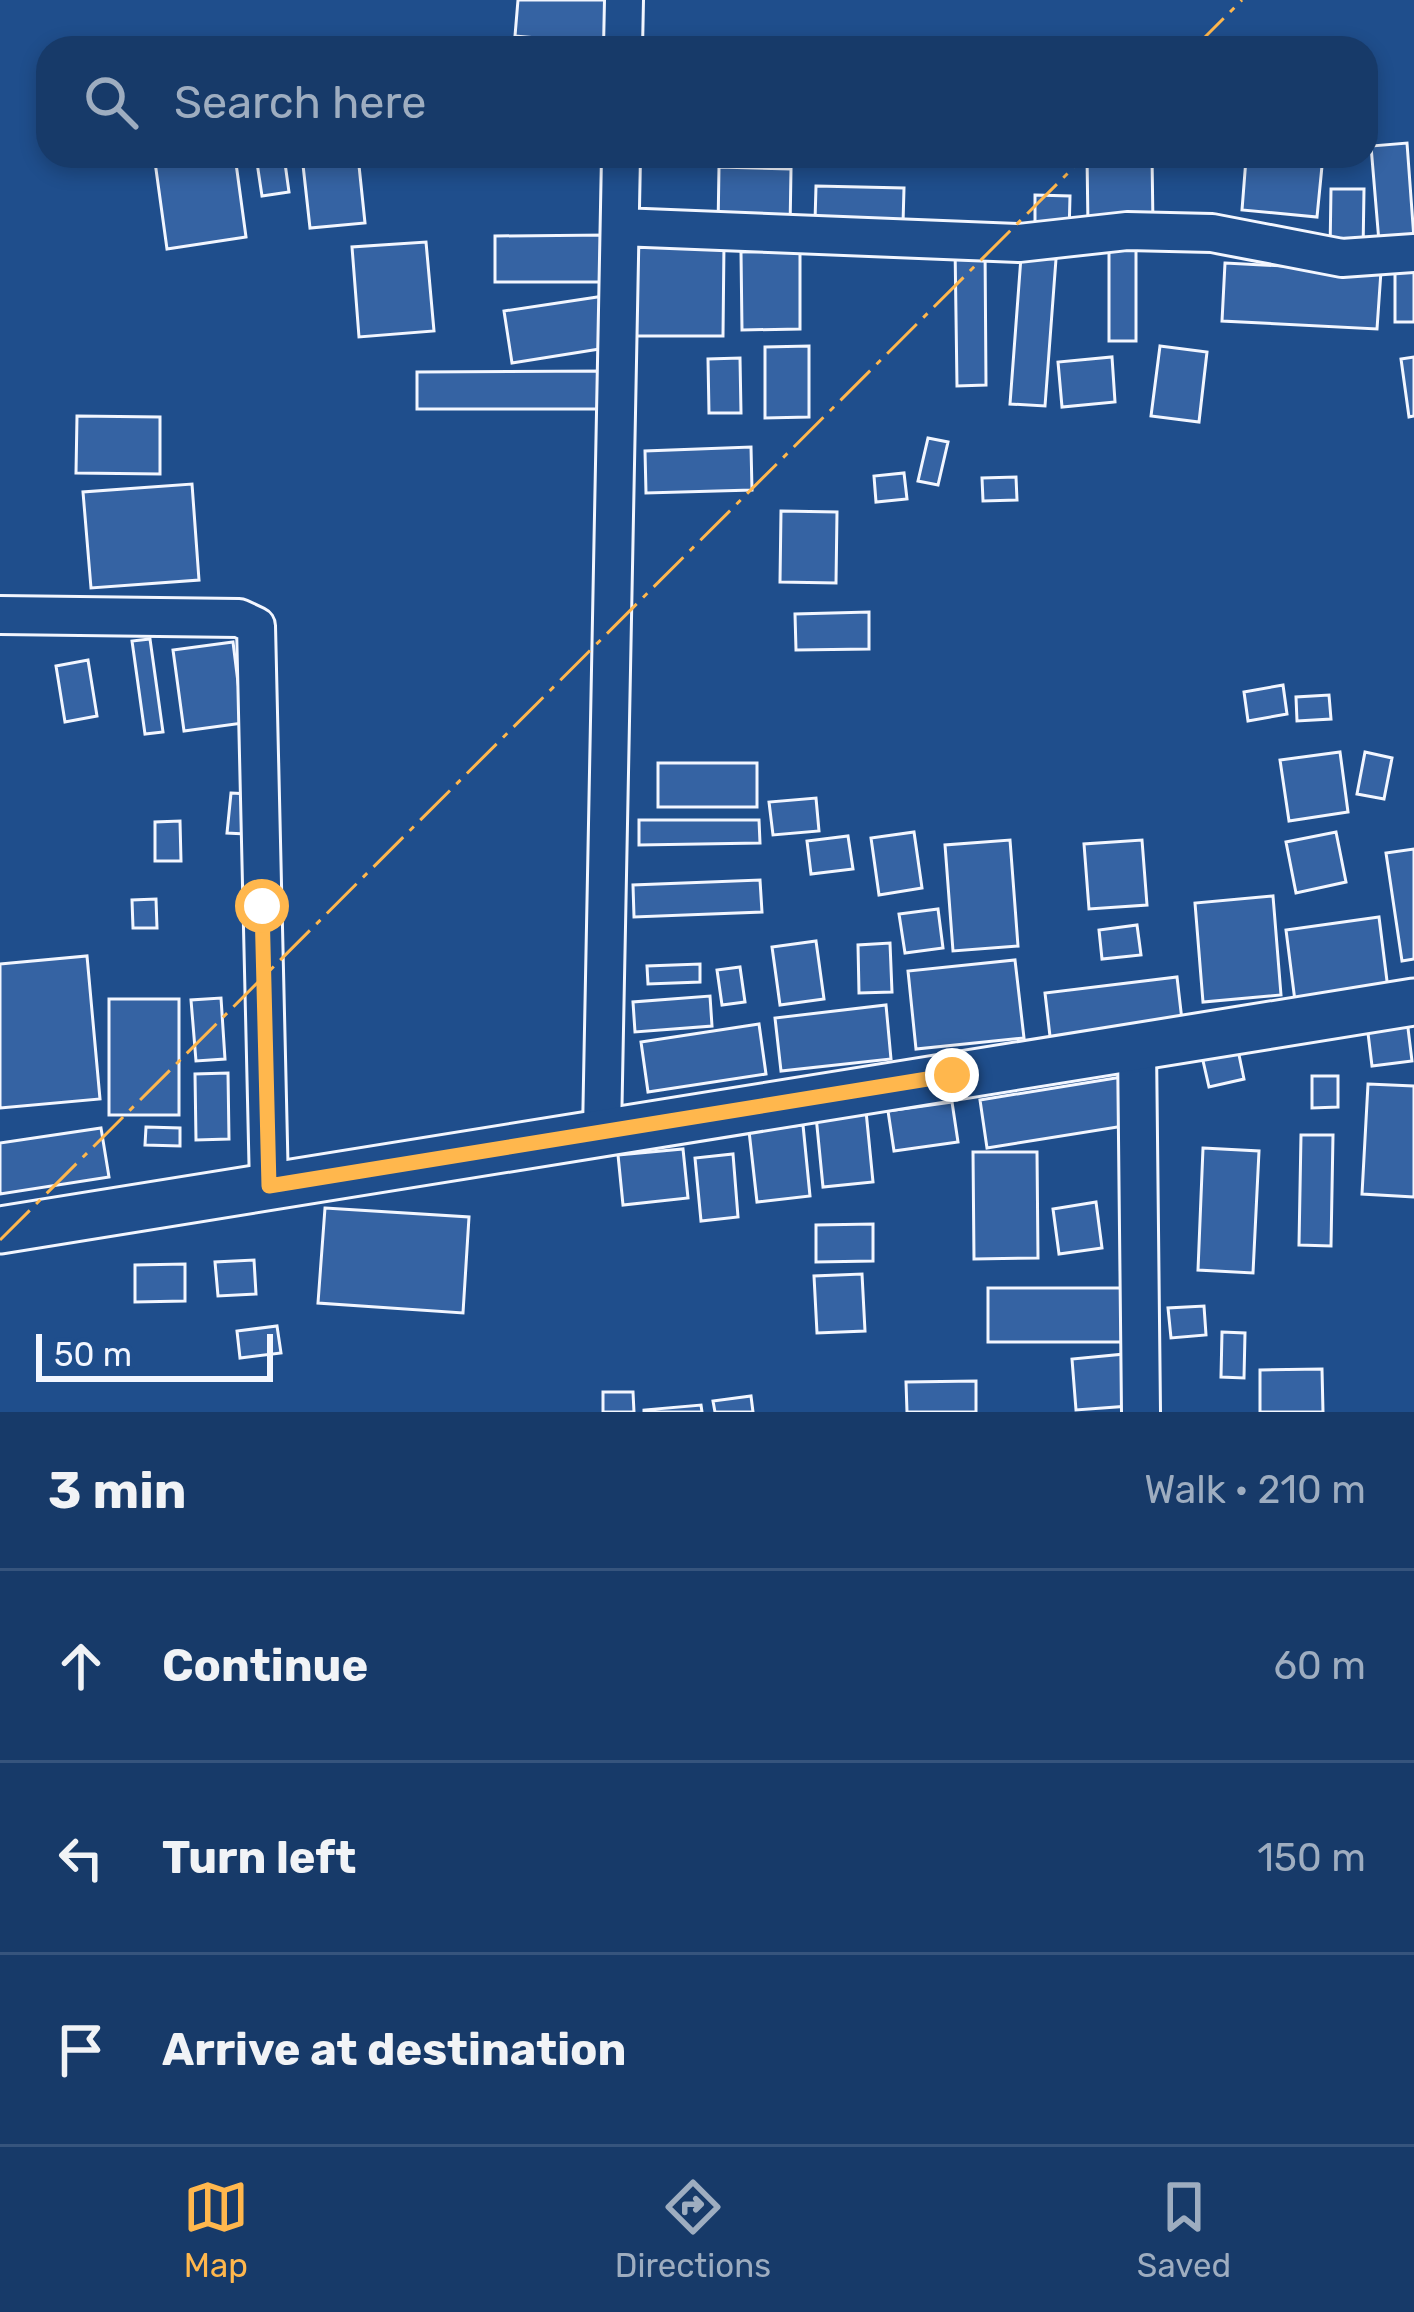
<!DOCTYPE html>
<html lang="en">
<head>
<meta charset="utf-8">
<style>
	body { margin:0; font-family:Rubik,sans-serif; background:#20416f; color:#f1f3f6 }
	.scale { position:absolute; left:36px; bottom:30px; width:237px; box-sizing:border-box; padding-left:12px; border:6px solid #f2f6ff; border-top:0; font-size:33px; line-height:42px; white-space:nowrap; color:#f2f6ff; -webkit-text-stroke:9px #1f4e8c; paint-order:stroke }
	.stop { position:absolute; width:36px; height:36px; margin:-27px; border:9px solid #ffb74d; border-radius:50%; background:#fff }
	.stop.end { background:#ffb74d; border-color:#fff; box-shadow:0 3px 12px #0008 }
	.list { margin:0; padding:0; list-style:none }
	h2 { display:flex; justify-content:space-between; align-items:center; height:156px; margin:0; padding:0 48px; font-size:51px }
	h2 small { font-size:39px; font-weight:400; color:#9eadc0 }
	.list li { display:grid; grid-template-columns:78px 1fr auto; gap:36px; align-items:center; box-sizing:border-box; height:192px; padding:0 48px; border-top:3px solid #36547d }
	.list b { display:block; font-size:45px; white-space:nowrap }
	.list em { font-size:39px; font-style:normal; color:#9eadc0 }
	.icon { flex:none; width:66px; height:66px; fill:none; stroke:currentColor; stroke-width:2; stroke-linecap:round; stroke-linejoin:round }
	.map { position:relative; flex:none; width:1414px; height:1412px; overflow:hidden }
	.search { position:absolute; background:#173a69; box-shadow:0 6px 18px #0003; left:36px; right:36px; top:36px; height:132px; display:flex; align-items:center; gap:30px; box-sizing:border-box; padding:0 42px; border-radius:36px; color:#9eadc0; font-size:45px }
	.sheet { height:732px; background:#173a69 }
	nav { display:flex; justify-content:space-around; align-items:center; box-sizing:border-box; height:168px; border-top:3px solid #36547d; background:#173a69; font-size:33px; color:#9eadc0 }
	nav a { display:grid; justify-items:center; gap:6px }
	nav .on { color:#ffb74d }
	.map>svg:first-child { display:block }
	.building { fill:#3563a3; stroke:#f2f6ff; stroke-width:3 }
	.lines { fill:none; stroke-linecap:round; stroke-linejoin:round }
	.minor-casing { stroke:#f2f6ff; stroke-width:42 }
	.major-casing { stroke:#f2f6ff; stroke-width:51 }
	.minor { stroke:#1f4e8c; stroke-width:36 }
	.major { stroke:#1f4e8c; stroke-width:45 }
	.power { stroke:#ffb74d; stroke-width:3; stroke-dasharray:42 9 6 9; stroke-linecap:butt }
	.route { stroke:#ffb74d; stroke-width:15 }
</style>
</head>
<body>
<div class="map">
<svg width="1414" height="1412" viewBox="0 0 1414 1412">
	<rect width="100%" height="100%" fill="#1f4e8c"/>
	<path class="building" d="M 518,0 L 618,0 L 614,45 L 515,36 Z
		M 1407,143 L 1414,239 L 1379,242 L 1371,146 Z
		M 194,156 L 235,156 L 246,237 L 167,249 L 155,162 Z
		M 256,156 L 284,156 L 289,192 L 262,196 Z
		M 302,156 L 358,156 L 365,223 L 310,228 Z
		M 1087,156 L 1152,156 L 1153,225 L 1088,226 Z
		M 1246,159 L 1322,166 L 1317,217 L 1242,210 Z
		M 719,167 L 791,169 L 790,230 L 718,229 Z
		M 816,186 L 904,188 L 903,224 L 815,222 Z
		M 1331,189 L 1364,189 L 1363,253 L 1330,252 Z
		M 1035,195 L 1070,196 L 1069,235 L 1035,235 Z
		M 607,235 L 608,282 L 495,282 L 495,236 Z
		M 1109,237 L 1136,237 L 1136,341 L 1109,341 Z
		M 426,242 L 434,331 L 359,337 L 352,247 Z
		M 637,243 L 724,243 L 723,336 L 636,336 Z
		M 955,245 L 985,245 L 986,385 L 957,386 Z
		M 800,251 L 800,329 L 742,330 L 741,252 Z
		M 1021,257 L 1056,259 L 1045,406 L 1010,404 Z
		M 1414,261 L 1414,322 L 1395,322 L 1395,262 Z
		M 1225,263 L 1381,271 L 1377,329 L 1222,321 Z
		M 604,296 L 612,347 L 512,363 L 504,311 Z
		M 809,346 L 809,417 L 765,418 L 765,347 Z
		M 1160,346 L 1207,352 L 1199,422 L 1151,416 Z
		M 1112,357 L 1115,402 L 1062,407 L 1058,362 Z
		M 1414,357 L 1414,416 L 1409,417 L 1401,359 Z
		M 740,358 L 741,413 L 709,413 L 708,359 Z
		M 603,371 L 603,409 L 417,409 L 417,372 Z
		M 77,416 L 160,417 L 160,474 L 76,473 Z
		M 928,438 L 948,442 L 938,485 L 918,481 Z
		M 751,447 L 752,490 L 646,493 L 645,451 Z
		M 904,473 L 907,499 L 876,502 L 874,476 Z
		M 1016,477 L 1017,500 L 983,501 L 982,478 Z
		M 192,484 L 199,580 L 91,588 L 83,492 Z
		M 781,511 L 837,512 L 836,583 L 780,582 Z
		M 869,612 L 869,649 L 796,650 L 795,614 Z
		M 150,639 L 163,732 L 145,734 L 132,641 Z
		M 233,642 L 243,723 L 184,731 L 173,650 Z
		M 88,660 L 97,716 L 65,722 L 56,666 Z
		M 1283,685 L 1287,714 L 1248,721 L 1244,692 Z
		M 1329,695 L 1331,719 L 1297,721 L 1296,697 Z
		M 1340,752 L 1348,812 L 1289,821 L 1280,760 Z
		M 1365,752 L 1392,758 L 1384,799 L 1357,794 Z
		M 658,763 L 757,763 L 757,807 L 658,807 Z
		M 231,793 L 249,794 L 245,834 L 227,833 Z
		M 816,798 L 819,831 L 773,835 L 769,802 Z
		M 639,820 L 759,820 L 760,843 L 639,845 Z
		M 180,821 L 181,861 L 155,861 L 155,822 Z
		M 914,832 L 922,888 L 879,895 L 871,838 Z
		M 1336,832 L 1346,882 L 1296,893 L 1286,842 Z
		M 848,836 L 853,869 L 811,874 L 807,841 Z
		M 1010,840 L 1018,946 L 953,951 L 945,845 Z
		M 1142,840 L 1147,905 L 1089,909 L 1084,844 Z
		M 1414,849 L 1414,959 L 1402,961 L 1386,853 Z
		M 760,880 L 762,912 L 634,917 L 633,885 Z
		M 1273,896 L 1281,995 L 1203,1002 L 1195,903 Z
		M 156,899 L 157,928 L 133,928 L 132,900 Z
		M 938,909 L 943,948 L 905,953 L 899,914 Z
		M 1379,917 L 1389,997 L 1296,1009 L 1286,930 Z
		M 1137,925 L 1141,955 L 1102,959 L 1099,930 Z
		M 816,941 L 824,999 L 780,1005 L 772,947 Z
		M 890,943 L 892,992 L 859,993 L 858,945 Z
		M 87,956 L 100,1099 L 0,1108 L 0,964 Z
		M 1015,960 L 1024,1038 L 916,1049 L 908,971 Z
		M 700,964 L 700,982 L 648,984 L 647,966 Z
		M 740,967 L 745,1002 L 722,1005 L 717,970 Z
		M 1177,977 L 1183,1029 L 1051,1045 L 1045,993 Z
		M 710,996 L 712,1026 L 635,1032 L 633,1002 Z
		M 221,998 L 225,1059 L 196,1061 L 191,1000 Z
		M 109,999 L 179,999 L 179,1115 L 109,1115 Z
		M 886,1005 L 891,1059 L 781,1071 L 775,1018 Z
		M 1407,1020 L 1412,1061 L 1372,1066 L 1367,1025 Z
		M 759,1024 L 766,1074 L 648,1092 L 641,1042 Z
		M 1237,1045 L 1244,1079 L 1209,1087 L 1201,1052 Z
		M 228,1073 L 229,1139 L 196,1140 L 195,1074 Z
		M 1312,1076 L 1338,1076 L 1338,1107 L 1312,1108 Z
		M 1122,1077 L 1130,1125 L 987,1148 L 980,1100 Z
		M 1368,1084 L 1414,1086 L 1414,1197 L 1362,1194 Z
		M 952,1102 L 958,1142 L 894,1151 L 888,1111 Z
		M 866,1111 L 873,1182 L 823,1187 L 816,1116 Z
		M 803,1125 L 810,1196 L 757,1202 L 749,1131 Z
		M 146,1127 L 180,1128 L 180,1146 L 145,1145 Z
		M 101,1128 L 109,1177 L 0,1194 L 0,1143 Z
		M 1301,1135 L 1333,1135 L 1331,1246 L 1299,1245 Z
		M 1203,1148 L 1259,1151 L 1253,1273 L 1198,1270 Z
		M 683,1149 L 688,1198 L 623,1205 L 618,1155 Z
		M 973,1152 L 1037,1152 L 1038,1258 L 974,1259 Z
		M 733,1154 L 738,1217 L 701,1221 L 695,1158 Z
		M 1096,1202 L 1102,1248 L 1059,1254 L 1053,1209 Z
		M 325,1208 L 469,1217 L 463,1313 L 318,1303 Z
		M 873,1224 L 873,1261 L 816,1262 L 816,1225 Z
		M 254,1260 L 256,1294 L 218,1296 L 215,1262 Z
		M 185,1264 L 185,1301 L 135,1302 L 135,1265 Z
		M 862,1274 L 865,1331 L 817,1333 L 814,1276 Z
		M 988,1288 L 1125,1288 L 1126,1342 L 988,1342 Z
		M 1204,1306 L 1206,1335 L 1171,1338 L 1168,1308 Z
		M 277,1326 L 281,1353 L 240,1358 L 237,1331 Z
		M 1222,1332 L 1245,1333 L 1244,1378 L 1221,1377 Z
		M 1125,1354 L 1129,1406 L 1076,1410 L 1072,1359 Z
		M 1322,1369 L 1323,1412 L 1260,1412 L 1260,1370 Z
		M 976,1381 L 976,1412 L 907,1412 L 906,1382 Z
		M 603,1392 L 633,1392 L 634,1412 L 603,1412 Z
		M 751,1396 L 753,1412 L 715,1412 L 713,1401 Z
		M 701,1405 L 702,1412 L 644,1412 L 644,1410 Z"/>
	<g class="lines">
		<defs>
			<path id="minor" d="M 623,48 L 624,0
				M 620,227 L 1019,243 L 1127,231 L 1212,233 L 1342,258 L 1414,253
				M 0,615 L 239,618 L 256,626 L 269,1186
				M 1137,1046 L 1141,1412
				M 602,1132 L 621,156"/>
			<path id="major" d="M 0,1230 L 1414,1002"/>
		</defs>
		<use href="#minor" class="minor-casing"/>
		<use href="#major" class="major-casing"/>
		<use href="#minor" class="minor"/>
		<use href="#major" class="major"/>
		<path class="power" d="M 1194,48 L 1242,0
			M 0,1240 L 1085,156"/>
	</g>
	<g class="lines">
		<path class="route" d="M 262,906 L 269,1186 L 952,1075"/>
	</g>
</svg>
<div class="scale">50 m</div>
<div class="stop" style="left:262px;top:906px"></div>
<div class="stop end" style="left:952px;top:1075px"></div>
<div class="search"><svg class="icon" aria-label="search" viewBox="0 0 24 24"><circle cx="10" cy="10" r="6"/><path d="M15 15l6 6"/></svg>Search here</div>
</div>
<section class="sheet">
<h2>3 min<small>Walk · 210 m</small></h2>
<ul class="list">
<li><svg class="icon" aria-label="ahead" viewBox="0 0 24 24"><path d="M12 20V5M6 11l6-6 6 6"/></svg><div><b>Continue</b></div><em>60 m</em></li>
<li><svg class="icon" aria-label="left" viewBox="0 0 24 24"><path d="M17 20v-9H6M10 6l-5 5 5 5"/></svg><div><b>Turn left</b></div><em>150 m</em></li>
<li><svg class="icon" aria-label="arrive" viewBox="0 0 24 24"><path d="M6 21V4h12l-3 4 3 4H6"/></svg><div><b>Arrive at destination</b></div></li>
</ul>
</section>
<nav>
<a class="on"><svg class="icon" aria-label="map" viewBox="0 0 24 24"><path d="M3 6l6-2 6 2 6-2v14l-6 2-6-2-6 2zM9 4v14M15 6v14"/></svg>Map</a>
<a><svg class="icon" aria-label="directions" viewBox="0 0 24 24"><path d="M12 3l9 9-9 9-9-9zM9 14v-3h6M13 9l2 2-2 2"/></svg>Directions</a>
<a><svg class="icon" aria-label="saved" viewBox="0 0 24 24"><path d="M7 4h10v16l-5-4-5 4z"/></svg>Saved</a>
</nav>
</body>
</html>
